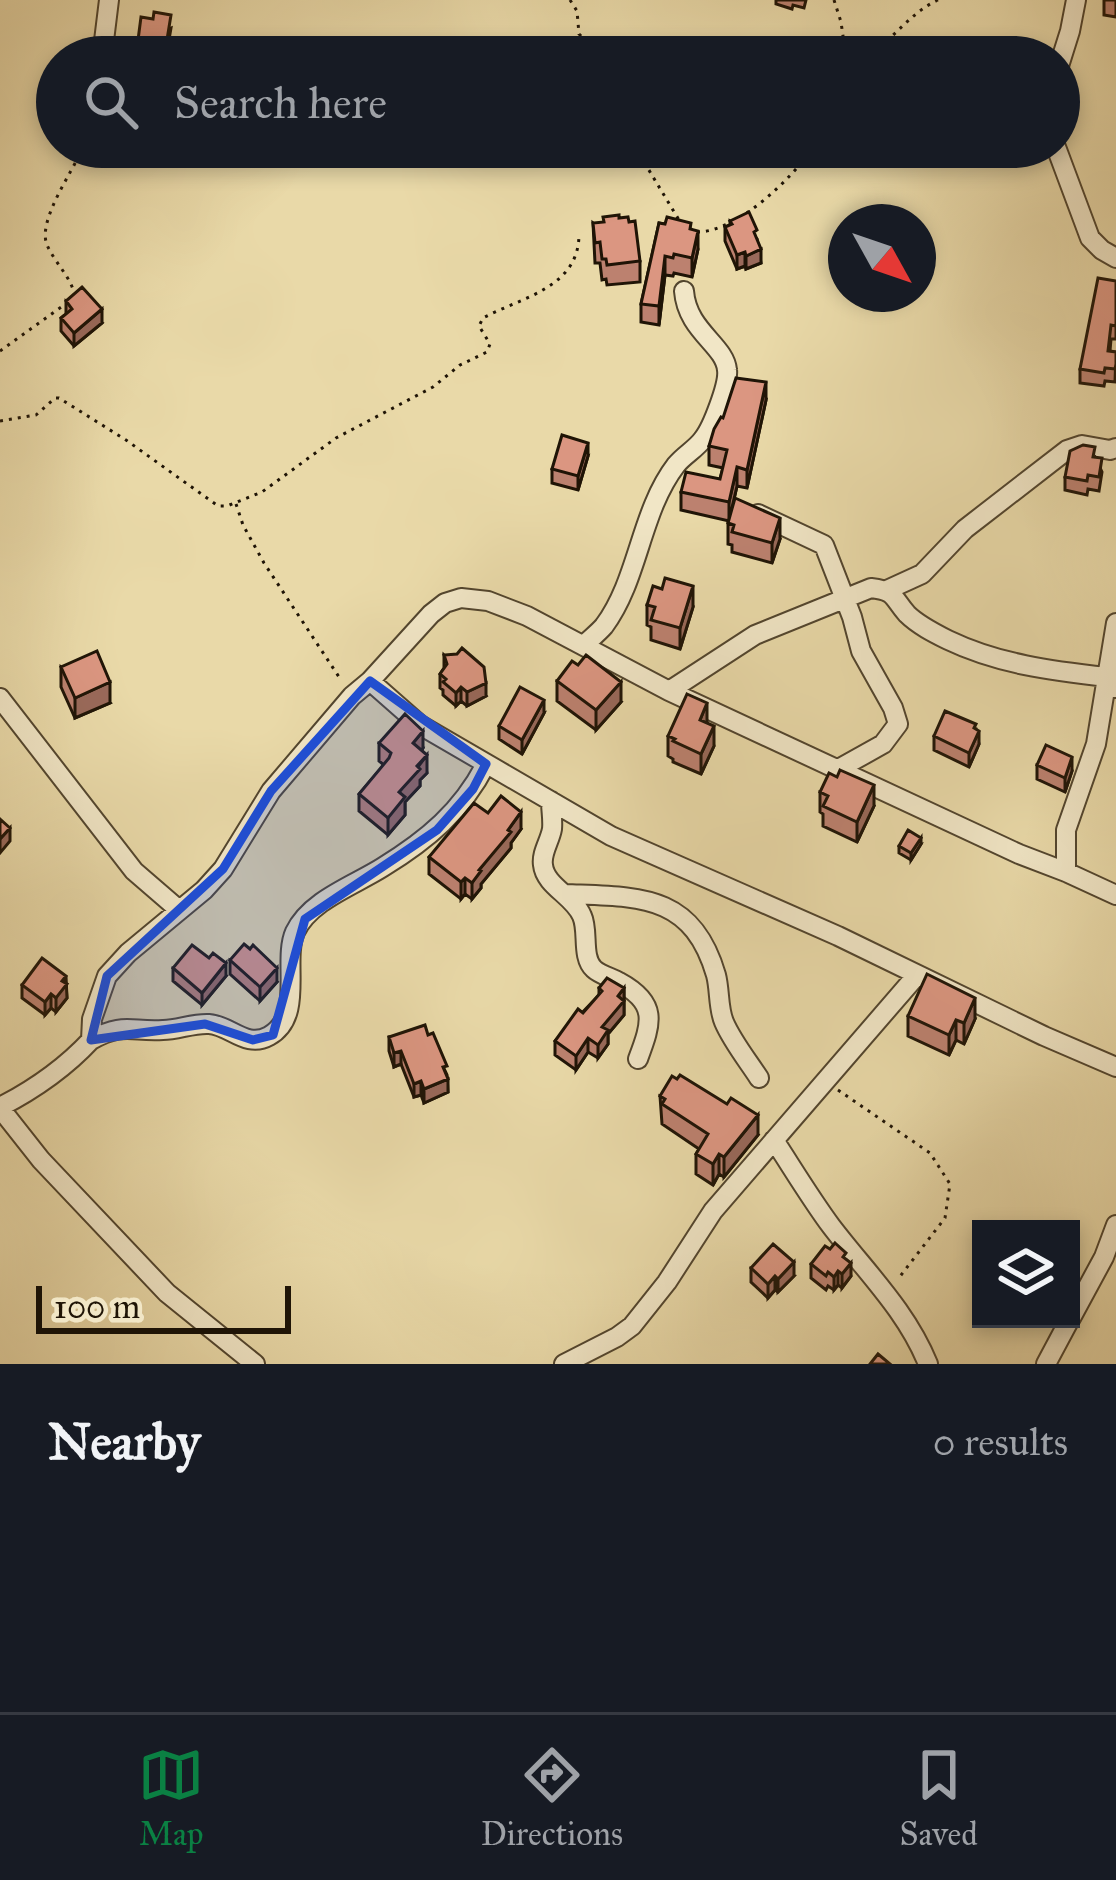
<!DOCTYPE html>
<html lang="en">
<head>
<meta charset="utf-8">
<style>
	body { margin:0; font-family:"IM FELL Great Primer",serif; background:#242831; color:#f1f3f6 }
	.controls { position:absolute; right:36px; bottom:36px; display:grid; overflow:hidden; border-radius:0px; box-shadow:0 6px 18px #0003 }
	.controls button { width:108px; height:108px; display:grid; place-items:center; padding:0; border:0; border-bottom:3px solid #363941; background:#171b24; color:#f1f3f6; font:60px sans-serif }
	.compass { position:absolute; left:828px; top:204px; width:108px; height:108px; border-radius:50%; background:#171b24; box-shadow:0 6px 18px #0003; rotate:130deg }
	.scale { position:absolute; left:36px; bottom:30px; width:255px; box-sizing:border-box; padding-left:12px; border:6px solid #1f1406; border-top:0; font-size:33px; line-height:42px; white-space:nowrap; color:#1f1406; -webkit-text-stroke:9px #f1e6c6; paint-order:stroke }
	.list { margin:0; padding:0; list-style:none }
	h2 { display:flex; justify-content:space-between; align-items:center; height:156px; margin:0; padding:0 48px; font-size:51px }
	h2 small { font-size:39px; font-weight:400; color:#9ea1a6 }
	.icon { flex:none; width:66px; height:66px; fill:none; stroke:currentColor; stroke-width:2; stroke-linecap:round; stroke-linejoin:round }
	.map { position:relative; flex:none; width:1116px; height:1364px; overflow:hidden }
	.search { position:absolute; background:#171b24; box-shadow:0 6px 18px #0003; left:36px; right:36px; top:36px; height:132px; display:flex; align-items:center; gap:30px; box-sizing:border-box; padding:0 42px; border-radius:66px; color:#9ea1a6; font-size:45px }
	.sheet { height:348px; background:#171b24 }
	nav { display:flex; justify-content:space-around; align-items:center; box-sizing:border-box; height:168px; border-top:3px solid #363941; background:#171b24; font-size:33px; color:#9ea1a6 }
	nav a { display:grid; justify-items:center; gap:6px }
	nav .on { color:#0b8043 }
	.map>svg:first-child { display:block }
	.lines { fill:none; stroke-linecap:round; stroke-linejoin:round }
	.minor-casing { stroke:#52452e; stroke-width:22 }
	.path { stroke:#1f1406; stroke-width:3; stroke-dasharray:3 6; stroke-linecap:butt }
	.minor { stroke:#f1e6c6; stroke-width:18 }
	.wall { fill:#bc816f; stroke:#1f1406; stroke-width:3 }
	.shaded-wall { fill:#99695a; stroke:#1f1406; stroke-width:3 }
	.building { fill:#db9681; stroke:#1f1406; stroke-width:3 }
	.marked { fill:#1d4ed8; fill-opacity:0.2; stroke:#1d4ed8; stroke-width:9; stroke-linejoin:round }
</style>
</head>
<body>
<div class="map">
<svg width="1116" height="1364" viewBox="0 0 1116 1364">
	<rect width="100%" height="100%" fill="#e9d9a8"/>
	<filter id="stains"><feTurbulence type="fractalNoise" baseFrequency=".00167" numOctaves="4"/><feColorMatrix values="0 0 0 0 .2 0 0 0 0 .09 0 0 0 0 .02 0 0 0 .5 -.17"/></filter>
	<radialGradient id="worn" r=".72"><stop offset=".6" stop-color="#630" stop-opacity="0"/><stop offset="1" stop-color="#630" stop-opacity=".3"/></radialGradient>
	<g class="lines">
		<defs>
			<path id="minor" d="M 102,57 L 109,0
				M 1059,66 L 1070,31 L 1076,0
				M 1056,147 L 1090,238 L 1102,250 L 1116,258
				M 758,514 L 824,545 L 852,617 L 861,651 L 893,708 L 898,724 L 883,744 L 840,768
				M 887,590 L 922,574 L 965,529 L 1067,450 L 1082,445 L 1110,450 L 1116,448
				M 584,645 C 590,639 598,633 604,626 C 639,579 640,512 676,465 C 684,455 696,449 703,439 C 712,428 729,384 727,370 C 725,345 687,331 684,291
				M 370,681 L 420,725 L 611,836 L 838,936 L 1044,1036 L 1116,1067
				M 669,691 L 755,635 L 871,588 C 896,591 892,597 907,614 C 918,625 934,633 948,640 C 998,664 1052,671 1107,677 L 1116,688
				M 0,698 L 134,871 L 178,909
				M 551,801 C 551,810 553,820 552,829 C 550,841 541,853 543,865 C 545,886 574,896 582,916 C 589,931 581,957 594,969 C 599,974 612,978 619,982 C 658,1003 652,1022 638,1059
				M 1066,872 L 1066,830 L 1096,744 L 1116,623
				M 566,894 C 639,897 692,893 716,975 C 720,990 718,1008 724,1022 C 732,1041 748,1061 759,1078
				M 91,1040 C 124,1022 130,1032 163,1030 C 178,1030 193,1023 209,1024 C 230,1025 246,1049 269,1036 C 305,1016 282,961 295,932 C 310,900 355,885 383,867 C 427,840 462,811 486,764
				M 0,1107 C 35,1089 65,1068 91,1040 L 92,1019 L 107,976 L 128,953 L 204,890 L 223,869 L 271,791 L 352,696 L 370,681 L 431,614 L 445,603 L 461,598 L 488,601 L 527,616 L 669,691 L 1019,854 L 1066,872 L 1116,895
				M 0,1108 L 41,1160 L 167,1293 L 255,1364
				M 774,1140 C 793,1169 811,1199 831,1226 C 866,1272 906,1310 928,1364
				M 1071,1318 L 1104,1257 L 1116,1225
				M 564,1364 L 617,1337 L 632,1326 L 667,1282 L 713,1211 L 917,975
				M 1046,1364 L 1070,1319"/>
		</defs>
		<use href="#minor" class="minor-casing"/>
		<path class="path" d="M 570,0 L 577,11 L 579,34 L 603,57
			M 834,0 L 841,22 L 846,57
			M 865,57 C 892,42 909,13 938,0
			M 635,147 L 679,220
			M 697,232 C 737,232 792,179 813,147
			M 75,296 C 71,277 55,263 47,245 C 37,220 73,172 83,147
			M 0,351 L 64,305
			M 0,421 L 36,415 L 55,398 L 59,398 L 126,440 L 218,506 L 227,506 L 262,492 L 336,438 L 433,387 L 460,365 L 487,352 L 490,344 L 479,326 L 483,318 C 522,297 579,288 579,234
			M 236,504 L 243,525 L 264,563 L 341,680
			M 838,1090 L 930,1153 L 950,1184 L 945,1218 L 898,1279"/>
		<use href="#minor" class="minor"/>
	</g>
	<path class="wall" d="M 776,0 L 806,0 L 804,8 L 793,5 L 792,9 L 776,4 Z
		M 1104,0 L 1116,0 L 1116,17 L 1104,15 Z
		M 171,28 L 166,57 L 140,57 L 140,54 L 138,54 L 138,40 Z
		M 730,221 L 757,239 L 761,263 L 746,269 L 745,266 L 737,269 L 725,241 L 725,227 L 730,225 Z
		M 593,223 L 640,261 L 640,282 L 607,285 L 606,279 L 602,280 L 600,263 L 595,263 Z
		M 659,223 L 691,229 L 698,249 L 692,277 L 674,273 L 673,276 L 665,275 L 659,325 L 641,322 L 641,304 Z
		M 1116,281 L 1116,339 L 1111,339 L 1110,351 L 1116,352 L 1115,382 L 1105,381 L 1104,386 L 1080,383 L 1080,369 Z
		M 66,301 L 102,323 L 74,346 L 61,331 L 61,318 L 66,314 Z
		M 766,400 L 747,488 L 737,486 L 729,521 L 681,510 L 681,492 L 720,479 L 723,468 L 709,465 L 709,446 L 723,418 Z
		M 588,456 L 578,490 L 552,483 L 552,469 Z
		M 1095,457 L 1102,472 L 1099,491 L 1088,489 L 1087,495 L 1065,490 L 1065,477 Z
		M 728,523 L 780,539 L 772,563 L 732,552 L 732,545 L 728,544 Z
		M 647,605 L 693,607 L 680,649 L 651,640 L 651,627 L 647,625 Z
		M 444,655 L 486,696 L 467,706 L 461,701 L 456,706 L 443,695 L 443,690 L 440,688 L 440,674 L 444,668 Z
		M 61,667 L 110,703 L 75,718 L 61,687 Z
		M 557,681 L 621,702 L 596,730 L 557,701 Z
		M 544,713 L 522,754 L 499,739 L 499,726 Z
		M 707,723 L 714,746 L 701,774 L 673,762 L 673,759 L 668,756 L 668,736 Z
		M 976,729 L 979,744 L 969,767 L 934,750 L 934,736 Z
		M 379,743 L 423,748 L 422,750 L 427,773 L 420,780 L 420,786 L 405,802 L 405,815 L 388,835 L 359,811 L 359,794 L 384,765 L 379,761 Z
		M 1037,765 L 1072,771 L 1065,792 L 1037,779 Z
		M 820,792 L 874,806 L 857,842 L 823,826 L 823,814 L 820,812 Z
		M 488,813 L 521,829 L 511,843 L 511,848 L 481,884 L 481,888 L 472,899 L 465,894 L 461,899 L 429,874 L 429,857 Z
		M 921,844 L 911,860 L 899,853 L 899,846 Z
		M 230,960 L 277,982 L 260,1001 L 230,974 Z
		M 173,968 L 226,976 L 202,1005 L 173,981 Z
		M 66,984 L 67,998 L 56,1012 L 51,1008 L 45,1015 L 22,998 L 22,985 Z
		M 599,988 L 624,988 L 624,1015 L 608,1034 L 608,1044 L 598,1058 L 588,1052 L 576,1070 L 555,1055 L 555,1041 L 599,995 Z
		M 908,1016 L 975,1019 L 964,1044 L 956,1040 L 949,1055 L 908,1036 Z
		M 428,1035 L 447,1075 L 448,1092 L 424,1103 L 421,1095 L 414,1097 L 401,1064 L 394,1067 L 389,1051 L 389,1037 Z
		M 660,1096 L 758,1135 L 724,1177 L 719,1174 L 713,1185 L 696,1174 L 696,1154 L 699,1149 L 662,1124 Z
		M 846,1260 L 851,1276 L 842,1288 L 838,1285 L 834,1290 L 828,1286 L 826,1290 L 811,1278 L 811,1264 Z
		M 751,1268 L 794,1276 L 778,1292 L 775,1290 L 768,1298 L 751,1282 Z"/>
	<path class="shaded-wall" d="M 698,231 L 698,249 L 692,277 L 692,258 Z
		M 761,249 L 761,263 L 746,269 L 746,256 Z
		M 745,252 L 745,266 L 737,269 L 737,255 Z
		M 665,256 L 665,275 L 659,325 L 659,306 Z
		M 102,309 L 102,323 L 74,346 L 74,333 Z
		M 766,382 L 766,400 L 747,488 L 747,470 Z
		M 588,443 L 588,456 L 578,490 L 578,476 Z
		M 737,467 L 737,486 L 729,521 L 729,502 Z
		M 780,518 L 780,539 L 772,563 L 772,543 Z
		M 693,586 L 693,607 L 680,649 L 680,628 Z
		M 110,682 L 110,703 L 75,718 L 75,698 Z
		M 621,682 L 621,702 L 596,730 L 596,710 Z
		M 486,683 L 486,696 L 467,706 L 467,692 Z
		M 461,687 L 461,701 L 456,706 L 456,693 Z
		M 544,700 L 544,713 L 522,754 L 522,740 Z
		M 707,703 L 707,724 L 700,720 Z
		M 714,726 L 714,746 L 701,774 L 701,754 Z
		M 423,731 L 423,748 L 413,760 L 413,743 Z
		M 979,731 L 979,744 L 969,767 L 969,753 Z
		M 427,755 L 427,773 L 420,780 L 420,786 L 405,802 L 405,815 L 388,835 L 388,818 L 399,792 Z
		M 1072,757 L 1072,771 L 1065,792 L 1065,778 Z
		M 874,785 L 874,806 L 857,842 L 857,822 Z
		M 521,812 L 521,829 L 511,843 L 511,848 L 481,884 L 481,888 L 472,899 L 472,883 L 479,870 Z
		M 10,828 L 10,841 L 0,853 L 0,839 Z
		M 921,838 L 921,844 L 911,860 L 911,853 Z
		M 465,878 L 465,894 L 461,899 L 461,882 Z
		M 226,963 L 226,976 L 202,1005 L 202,993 Z
		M 277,968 L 277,982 L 260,1001 L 260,987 Z
		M 66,976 L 67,998 L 56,1012 L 56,998 Z
		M 624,988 L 624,1015 L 608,1034 L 608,1044 L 598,1058 L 598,1045 L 602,1027 L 618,996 Z
		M 51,994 L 51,1008 L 45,1015 L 45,1002 Z
		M 975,998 L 975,1019 L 964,1044 L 964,1023 Z
		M 956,1020 L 956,1040 L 949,1055 L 949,1035 Z
		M 588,1038 L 588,1052 L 576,1070 L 576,1056 Z
		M 401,1051 L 401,1064 L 394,1067 L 394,1053 Z
		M 448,1079 L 448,1092 L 424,1103 L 424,1089 Z
		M 421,1081 L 421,1095 L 414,1097 L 414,1084 Z
		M 758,1115 L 758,1135 L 724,1177 L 724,1157 Z
		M 719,1154 L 719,1174 L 713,1185 L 713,1164 Z
		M 794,1262 L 794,1276 L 778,1292 L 778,1279 Z
		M 851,1263 L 851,1276 L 842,1288 L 842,1274 Z
		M 838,1271 L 838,1285 L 834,1290 L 834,1277 Z
		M 775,1276 L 775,1290 L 768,1298 L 768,1284 Z"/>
	<path class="building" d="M 154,12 L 171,15 L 165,52 L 140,48 L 142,40 L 138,40 L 141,17 L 153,19 Z
		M 749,212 L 757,230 L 754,232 L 761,249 L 746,256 L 745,252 L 737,255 L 725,227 L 732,224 L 730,221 Z
		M 619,215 L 619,218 L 628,217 L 629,222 L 635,221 L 640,261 L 607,265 L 606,259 L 602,259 L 600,242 L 595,243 L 593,223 L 604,222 L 603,217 Z
		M 667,217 L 691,223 L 690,229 L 698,231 L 692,258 L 674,254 L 673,258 L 665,256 L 659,306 L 641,304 L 659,223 L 665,224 Z
		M 1098,278 L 1116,281 L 1116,326 L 1111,325 L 1108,351 L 1116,352 L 1116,364 L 1115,369 L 1105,368 L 1104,373 L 1080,369 Z
		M 82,287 L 102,309 L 74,333 L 61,318 L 72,309 L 66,301 Z
		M 736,378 L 766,382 L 747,470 L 737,467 L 729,502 L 681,492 L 686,472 L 720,479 L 727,450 L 709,446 L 714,429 L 721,417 L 723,418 Z
		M 562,435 L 588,443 L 578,476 L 552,469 Z
		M 1083,445 L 1095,447 L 1093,457 L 1102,458 L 1099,477 L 1088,475 L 1087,481 L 1065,477 L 1070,451 Z
		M 735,498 L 780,518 L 772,543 L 732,532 L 734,525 L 728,523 Z
		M 665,578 L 693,586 L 680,628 L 651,620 L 655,607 L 647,605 L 653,586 L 662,589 Z
		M 462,648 L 484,667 L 486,683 L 467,692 L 461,687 L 456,693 L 443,682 L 446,679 L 440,674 L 447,664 L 444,655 L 457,654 Z
		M 97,651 L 110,682 L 75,698 L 61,667 Z
		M 586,655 L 621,682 L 596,710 L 557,681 L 572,661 L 578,665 Z
		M 520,687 L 544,700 L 522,740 L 499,726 Z
		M 687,694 L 707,703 L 700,720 L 714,726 L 701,754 L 673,741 L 675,739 L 668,736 Z
		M 945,711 L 976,724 L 974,728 L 979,731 L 969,753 L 934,736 Z
		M 405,714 L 423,731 L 413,743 L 427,755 L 417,766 L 420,769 L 399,792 L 405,797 L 388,818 L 359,794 L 389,758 L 391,753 L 379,743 Z
		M 1046,745 L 1072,757 L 1065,778 L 1037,765 Z
		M 840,770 L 874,785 L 857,822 L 823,806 L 828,796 L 820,792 L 829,773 L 837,777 Z
		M 501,796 L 521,812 L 508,830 L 511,832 L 479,870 L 481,871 L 472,883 L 465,878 L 461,882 L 429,857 L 474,803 L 488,813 Z
		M 0,819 L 10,828 L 0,839 Z
		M 908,830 L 921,838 L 911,853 L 899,846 Z
		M 244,944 L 250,949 L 253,945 L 277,968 L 260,987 L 230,960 Z
		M 192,945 L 209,958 L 213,953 L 226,963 L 202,993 L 173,968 Z
		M 42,958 L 66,976 L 62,981 L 67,984 L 56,998 L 51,994 L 45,1002 L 22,985 Z
		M 927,974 L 975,998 L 964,1023 L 956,1020 L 949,1035 L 908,1016 Z
		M 607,978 L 624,988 L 618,996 L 624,1001 L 602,1027 L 608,1030 L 598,1045 L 588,1038 L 576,1056 L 555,1041 L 578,1009 L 583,1013 L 602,991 L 599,988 Z
		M 425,1025 L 428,1035 L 433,1033 L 447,1066 L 443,1067 L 448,1079 L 424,1089 L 421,1081 L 414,1084 L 401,1051 L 394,1053 L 389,1037 Z
		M 680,1075 L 727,1104 L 731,1098 L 758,1115 L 724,1157 L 719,1154 L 713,1164 L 696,1154 L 708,1134 L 662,1104 L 665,1099 L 660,1096 L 672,1076 L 677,1079 Z
		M 835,1243 L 846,1253 L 843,1257 L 851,1263 L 842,1274 L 838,1271 L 834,1277 L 828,1272 L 826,1276 L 811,1264 L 825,1246 L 830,1249 Z
		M 773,1244 L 794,1262 L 778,1279 L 775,1276 L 768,1284 L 751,1268 Z
		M 878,1354 L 890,1364 L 870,1364 Z"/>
	<path class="marked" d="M 370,681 L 486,764 L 473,789 L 437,830 L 305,919 L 273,1035 L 253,1040 L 205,1024 L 91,1040 L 107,976 L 223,869 L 271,791 Z"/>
	<rect width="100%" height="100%" filter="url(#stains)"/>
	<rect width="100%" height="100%" fill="url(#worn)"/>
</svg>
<div class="controls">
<button><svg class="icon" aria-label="layers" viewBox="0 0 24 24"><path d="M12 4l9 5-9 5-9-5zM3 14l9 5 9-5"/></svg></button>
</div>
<svg class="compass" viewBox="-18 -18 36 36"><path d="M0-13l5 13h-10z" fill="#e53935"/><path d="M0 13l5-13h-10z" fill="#9ea1a6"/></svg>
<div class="scale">100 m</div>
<div class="search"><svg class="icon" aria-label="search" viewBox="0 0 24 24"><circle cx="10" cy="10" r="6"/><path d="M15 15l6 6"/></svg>Search here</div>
</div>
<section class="sheet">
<h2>Nearby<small>0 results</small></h2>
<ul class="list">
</ul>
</section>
<nav>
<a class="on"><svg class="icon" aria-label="map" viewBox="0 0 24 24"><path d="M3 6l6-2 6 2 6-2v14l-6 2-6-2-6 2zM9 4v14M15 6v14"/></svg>Map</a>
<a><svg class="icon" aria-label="directions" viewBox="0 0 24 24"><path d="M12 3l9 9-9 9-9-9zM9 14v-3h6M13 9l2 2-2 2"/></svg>Directions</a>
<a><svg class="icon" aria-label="saved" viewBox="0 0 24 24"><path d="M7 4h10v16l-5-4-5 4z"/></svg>Saved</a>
</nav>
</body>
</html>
